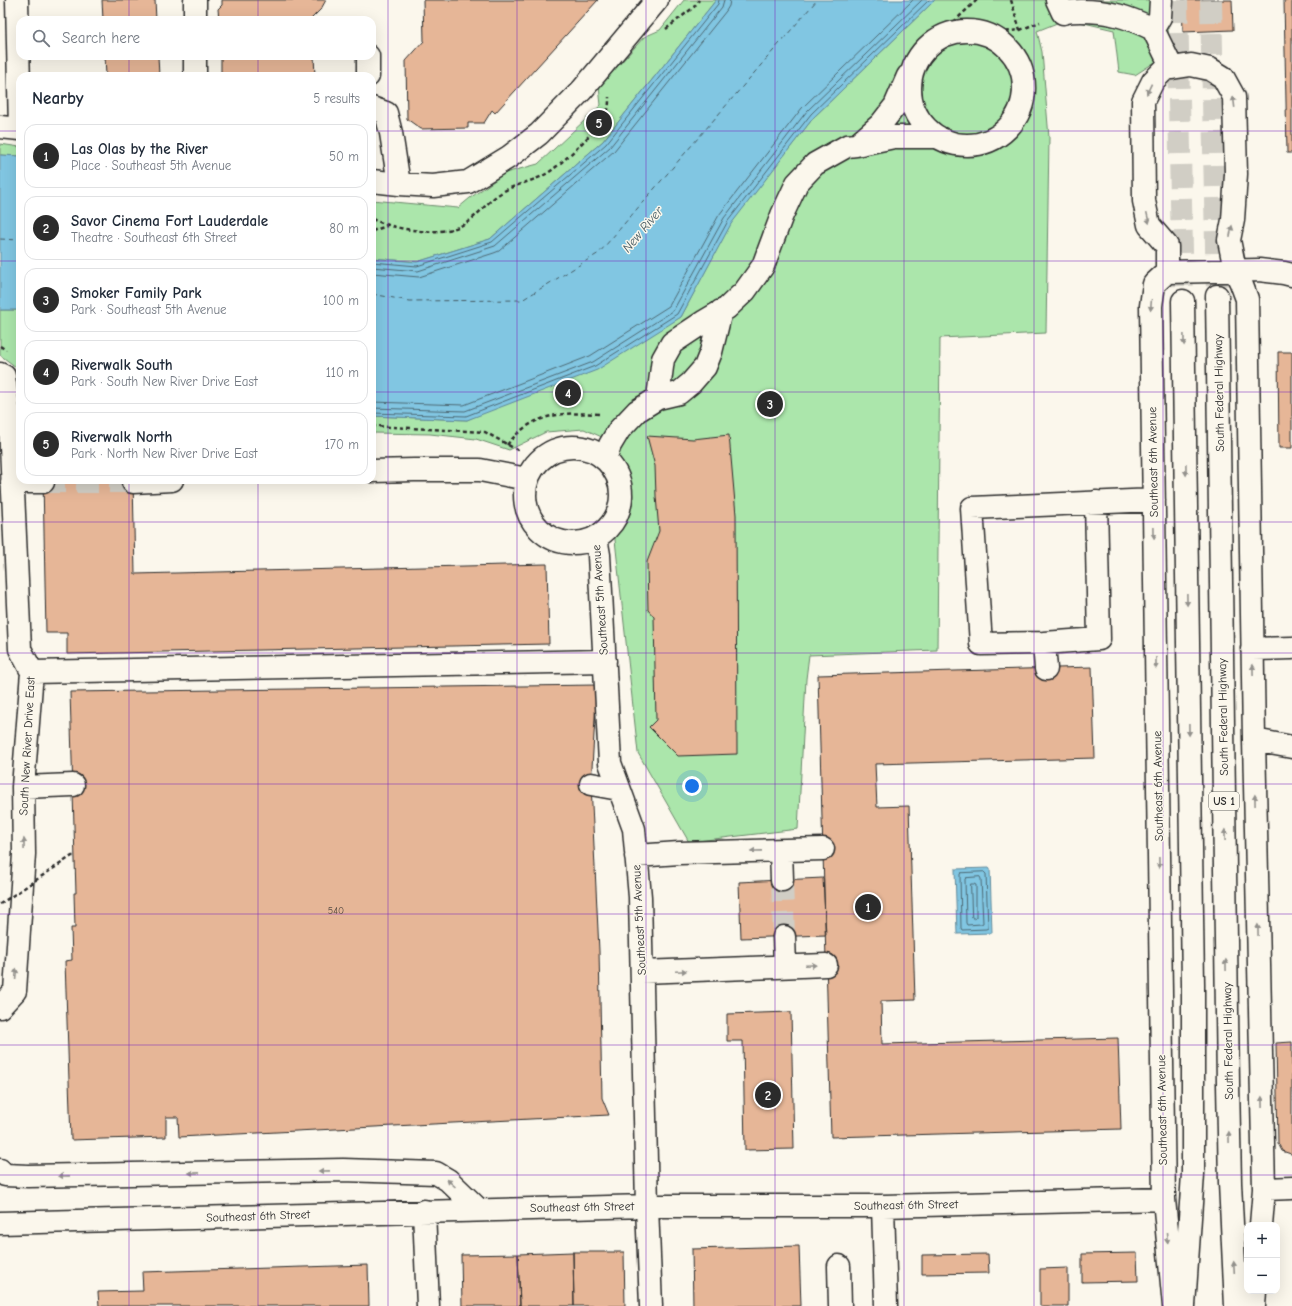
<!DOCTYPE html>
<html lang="en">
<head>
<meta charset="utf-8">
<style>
	body { margin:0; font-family:"Comic Neue",sans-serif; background:#f6f6f7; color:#1f2937 }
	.controls { position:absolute; right:12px; bottom:12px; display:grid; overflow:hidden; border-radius:8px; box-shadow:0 4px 16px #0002 }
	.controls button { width:36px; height:36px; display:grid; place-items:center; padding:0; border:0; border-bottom:1px solid #e0e1e3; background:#fff; color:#1f2937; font:20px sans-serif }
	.you { position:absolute; left:692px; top:786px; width:14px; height:14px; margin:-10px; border:3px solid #fff; border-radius:50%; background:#1a73e8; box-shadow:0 0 0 6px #1a73e833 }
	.badge { display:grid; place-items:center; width:26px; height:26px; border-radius:50%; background:#2b2b2b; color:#fff; font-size:13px; font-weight:700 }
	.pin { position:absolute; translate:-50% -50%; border:2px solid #fff; box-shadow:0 1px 4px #0006 }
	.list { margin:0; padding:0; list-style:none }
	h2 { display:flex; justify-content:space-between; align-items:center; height:52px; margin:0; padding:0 16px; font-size:17px }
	h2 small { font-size:13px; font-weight:400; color:#747a83 }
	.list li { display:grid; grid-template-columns:26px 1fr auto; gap:12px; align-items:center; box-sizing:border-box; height:64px; margin:0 8px 8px; padding:0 8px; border:1px solid #e0e1e3; border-radius:12px }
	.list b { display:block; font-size:15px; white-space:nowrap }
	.list p { margin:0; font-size:13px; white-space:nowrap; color:#747a83 }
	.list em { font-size:13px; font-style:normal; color:#747a83 }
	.icon { flex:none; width:22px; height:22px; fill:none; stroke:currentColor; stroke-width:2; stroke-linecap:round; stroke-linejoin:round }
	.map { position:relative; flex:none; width:1292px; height:1306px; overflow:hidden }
	.search { position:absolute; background:#fff; box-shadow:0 4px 16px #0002; left:16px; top:16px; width:360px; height:44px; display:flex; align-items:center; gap:10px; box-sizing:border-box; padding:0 14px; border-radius:12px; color:#747a83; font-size:15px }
	.panel { position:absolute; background:#fff; box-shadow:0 4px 16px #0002; left:16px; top:72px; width:360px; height:412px; border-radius:12px }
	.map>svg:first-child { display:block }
	.green { fill:#abe6ab; stroke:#6b886b }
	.water { fill:#81c6e2; stroke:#5f8899 }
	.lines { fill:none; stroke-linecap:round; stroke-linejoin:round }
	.shore { stroke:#4d6974; stroke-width:1 }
	.ferry { stroke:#455a62; stroke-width:1; stroke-dasharray:5 4; stroke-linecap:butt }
	.building { fill:#e6b697; stroke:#2b2b2b }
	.minor-tunnel { stroke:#d1cec5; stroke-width:22; stroke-dasharray:22 11; stroke-linecap:butt }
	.major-tunnel { stroke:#d1cec5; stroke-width:22; stroke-dasharray:22 11; stroke-linecap:butt }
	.minor-casing { stroke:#2b2b2b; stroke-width:25 }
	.major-casing { stroke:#2b2b2b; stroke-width:25 }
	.path { stroke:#2b2b2b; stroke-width:2.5; stroke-dasharray:4 3; stroke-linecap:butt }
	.minor { stroke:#fbf7ec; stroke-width:22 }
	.major { stroke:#fbf7ec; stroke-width:22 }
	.path-bridge { stroke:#2b2b2b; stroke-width:2.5; stroke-dasharray:4 3; stroke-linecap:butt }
	.oneway { fill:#93918c }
	.grid { fill:none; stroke:#7b2cbf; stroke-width:1; stroke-opacity:0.55 }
	.labels { text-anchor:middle; stroke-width:3; stroke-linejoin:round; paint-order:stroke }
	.number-label { font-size:10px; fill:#5a4e46 }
	.shield { fill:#fbf7ec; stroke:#696865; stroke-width:1 }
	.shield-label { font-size:11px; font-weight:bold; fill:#2b2b2b }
	.street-label { font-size:12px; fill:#2b2b2b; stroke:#fbf7ec }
	.water-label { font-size:13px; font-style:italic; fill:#455a62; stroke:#fbf7ec }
</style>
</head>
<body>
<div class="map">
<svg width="1292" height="1306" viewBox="0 0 1292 1306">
	<rect width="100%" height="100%" fill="#fbf7ec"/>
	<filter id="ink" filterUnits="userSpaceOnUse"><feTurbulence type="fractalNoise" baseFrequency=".025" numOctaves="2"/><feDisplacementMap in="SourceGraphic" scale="8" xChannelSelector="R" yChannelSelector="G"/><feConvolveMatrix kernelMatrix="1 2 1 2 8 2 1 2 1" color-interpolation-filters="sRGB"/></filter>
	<g filter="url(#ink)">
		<path class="green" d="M 684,0 L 716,0 L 603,141 L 490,239 L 417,262 L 372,258 L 372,200 L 458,208 L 470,198 L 505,173 L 538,164 L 601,105 L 599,87 L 644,37 L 660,30 Z
			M 935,0 L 1167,0 L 1169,53 L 1135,75 L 1119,72 L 1114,30 L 1067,19 L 1037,31 L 1042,52 L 1049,138 L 1046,333 L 940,338 L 937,650 L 809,655 L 806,679 L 798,829 L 689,842 L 638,753 L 604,438 L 584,429 L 546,432 L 509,450 L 476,439 L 430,434 L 372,433 L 372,416 L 467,420 L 681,317 L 731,223 L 814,117 Z
			M 0,144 L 20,147 L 20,156 L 0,155 Z
			M 0,310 L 20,310 L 20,370 L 0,355 Z"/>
		<path class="water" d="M 716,0 L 935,0 L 814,117 L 731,224 L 681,317 L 597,370 L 467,420 L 372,416 L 372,258 L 417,262 L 490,239 L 603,141 Z
			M 0,155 L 20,156 L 20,310 L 0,310 Z
			M 990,868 L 992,933 L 957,934 L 955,869 Z"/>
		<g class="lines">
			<path class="shore" d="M 372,262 L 417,266 L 492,242 L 606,144 L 718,4 L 719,0
				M 372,267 L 418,271 L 495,246 L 610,147 L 722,7 L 724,0
				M 372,273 L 419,277 L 494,253 L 499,251 L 614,151 L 726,11 L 729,6 L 730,0
				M 372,402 L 464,405 L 590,356 L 669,306 L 719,215 L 802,108 L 913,0
				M 372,408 L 465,411 L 593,362 L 673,311 L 724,218 L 807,111 L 922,0
				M 372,413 L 466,416 L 595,366 L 677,314 L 728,221 L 811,114 L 929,0
				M 984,872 L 986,874 L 988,928 L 986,929 L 962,930 L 961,928 L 960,874 L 961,873 Z
				M 980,877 L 981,879 L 983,923 L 981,924 L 967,925 L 966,923 L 965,879 L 966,878 Z
				M 971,884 L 974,884 L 976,885 L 976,917 L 975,919 L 972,917 Z"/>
			<path class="ferry" d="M 0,239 L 20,240
				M 372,294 L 410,301 L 522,300 L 599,253 L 817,0"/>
		</g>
		<path class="building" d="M 102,0 L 155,0 L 156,20 L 103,20 Z
			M 222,0 L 326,0 L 321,9 L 312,18 L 312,20 L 219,20 L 218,9 L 222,5 Z
			M 423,0 L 598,0 L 495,113 L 492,110 L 484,123 L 468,123 L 468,128 L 421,129 L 407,119 L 406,61 L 424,41 Z
			M 1182,0 L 1232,0 L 1233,30 L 1183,32 Z
			M 1284,0 L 1292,0 L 1292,153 L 1287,153 Z
			M 105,56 L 158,56 L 159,76 L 106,76 Z
			M 221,56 L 314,56 L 315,76 L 221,76 Z
			M 1278,352 L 1292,352 L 1292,448 L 1279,448 Z
			M 729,435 L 736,515 L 737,754 L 678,756 L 649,727 L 656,720 L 654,617 L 648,610 L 647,562 L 659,531 L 656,496 L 655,466 L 647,436 L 693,439 Z
			M 43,480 L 133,480 L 135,574 L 547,564 L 549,644 L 67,654 L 67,633 L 46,633 Z
			M 1092,667 L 1095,758 L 875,764 L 877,807 L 909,806 L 915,1000 L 881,1001 L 882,1044 L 1118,1038 L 1121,1129 L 831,1137 L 818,675 Z
			M 597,685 L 591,784 L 599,951 L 602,1098 L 609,1115 L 179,1137 L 178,1117 L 166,1117 L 166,1137 L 71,1140 L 65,961 L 72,960 L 71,928 L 75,928 L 74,893 L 76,893 L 70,692 Z
			M 823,878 L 826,935 L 741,938 L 739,882 Z
			M 791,1012 L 794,1149 L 745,1150 L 743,1041 L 727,1041 L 727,1014 Z
			M 1292,1042 L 1292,1154 L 1291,1154 L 1282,1151 L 1278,1143 L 1276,1043 Z
			M 799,1246 L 801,1306 L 693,1306 L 692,1249 Z
			M 573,1252 L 624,1252 L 625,1306 L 574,1306 Z
			M 573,1252 L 574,1306 L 520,1306 L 518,1254 Z
			M 1137,1253 L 1138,1281 L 1082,1282 L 1082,1254 Z
			M 518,1254 L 520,1306 L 462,1306 L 461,1255 Z
			M 988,1254 L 989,1273 L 922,1274 L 922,1255 Z
			M 368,1265 L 369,1306 L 99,1306 L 98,1292 L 143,1291 L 142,1272 Z
			M 1068,1268 L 1068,1306 L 1040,1306 L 1040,1269 Z"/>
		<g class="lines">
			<path class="minor-tunnel" d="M 43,482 L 133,482
				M 782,880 L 784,937"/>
			<path class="major-tunnel" d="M 1177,0 L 1183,301
				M 1211,0 L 1217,296"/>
			<defs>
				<path id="minor" d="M 17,0 L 20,129
					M 1057,0 L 1063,13 C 1069,11 1075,11 1081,11 C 1110,11 1128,17 1153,29 L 1172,68
					M 195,20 L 195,0
					M 1153,29 L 1160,17 L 1161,0
					M910 88a57 57 0 1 1 114 0a57 57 0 1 1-114 0Z
					M 195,56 L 195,76
					M 368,76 L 368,56
					M 372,108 L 386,113 L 391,133 L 399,184
					M 0,127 L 20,129
					M 857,145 L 881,124 L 895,106 L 908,76
					M 372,181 L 399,184 L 433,186 L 468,182 L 509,157 L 539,134 L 582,90 L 657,0
					M 1167,272 L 1167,246 L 1149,225 L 1144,201 L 1143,101 L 1153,81 L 1165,69 L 1191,65 L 1210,69 L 1223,77 L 1234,97 L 1236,174 L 1233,220 L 1229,240 L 1235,270 L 1241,283 L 1247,299 L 1254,740 L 1264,1189 L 1261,1225
					M 1167,272 L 1154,284 L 1151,306 L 1164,1199 L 1174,1306
					M 1167,272 L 1259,270 L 1284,273 L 1292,275
					M 0,374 L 4,376 L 10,424 L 20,649 L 32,672 L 23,787 L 24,854 L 15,991 L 0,1007
					M 658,398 L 663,359 L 672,343 L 705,321 L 727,308 L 745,291 L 763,266 L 782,215 L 797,183 L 815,164 L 847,146 L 856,145 L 894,137 L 938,137
					M525 495a48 48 0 1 1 96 0a48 48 0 1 1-96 0Z
					M 605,459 L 610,445 L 619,430 L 637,411 L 658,398 L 679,393 L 691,383 L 705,367 L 711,352 L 721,311
					M 372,471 L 414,470 L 480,470 L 527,479
					M 12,482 L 43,482
					M 133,482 L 172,480
					M 596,538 L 599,555 L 610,763 L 634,829 L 640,897 L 647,1206 L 651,1306
					M 1044,643 L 1099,639 L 1096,502
					M 1252,649 L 1292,648
					M 1046,669 L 1044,643 L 981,644 L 972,508 L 1154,500
					M 32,672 L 605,661
					M 1254,740 L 1292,747
					M 591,784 L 619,789
					M 23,787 L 73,785
					M 781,851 L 782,880
					M 636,856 L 679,853 L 823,849
					M 784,937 L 785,966
					M 642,972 L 826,965
					M 0,1170 L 5,1175 L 28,1176 L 343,1170 L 436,1173 L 448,1180 L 479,1210
					M 1264,1189 L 1292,1188
					M 883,1206 L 886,1306
					M 424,1211 L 428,1306
					M 0,1223 L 647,1206 L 883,1206 L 1164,1199
					M 839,1266 L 840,1306
					M 1254,1306 L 1255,1291"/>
				<path id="major" d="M 1217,296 L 1228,1084 L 1230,1183 L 1236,1306
					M 1183,301 L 1193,984 L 1193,1174 L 1184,1306"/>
			</defs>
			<use href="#minor" class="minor-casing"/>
			<use href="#major" class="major-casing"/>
			<path class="path" d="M 1011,0 L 1020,30
				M 666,29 L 694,7 L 699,0
				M 985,34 L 1020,30 L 1040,22
				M 928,46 L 977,0
				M 372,219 C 394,229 429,235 452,229 C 475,223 483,204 501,193 C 514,184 532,182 546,174 C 558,168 600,127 606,115 C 609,109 609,103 609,97
				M 372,231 L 387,226
				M 0,346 L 6,350
				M 372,426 L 485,432 L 519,451
				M 507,445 C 532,413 562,412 599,414"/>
			<use href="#minor" class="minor"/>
			<use href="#major" class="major"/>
			<path class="path-bridge" d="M 0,904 L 72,856 L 75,856"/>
		</g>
		<defs><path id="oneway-solid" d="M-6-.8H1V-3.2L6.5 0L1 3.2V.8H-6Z"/></defs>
		<g class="oneway">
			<use href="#oneway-solid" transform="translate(1149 89) rotate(115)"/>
			<use href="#oneway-solid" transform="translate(1234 102) rotate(-97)"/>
			<use href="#oneway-solid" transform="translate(1148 218) rotate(77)"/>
			<use href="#oneway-solid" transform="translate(1231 231) rotate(-79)"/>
			<use href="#oneway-solid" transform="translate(1151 305) rotate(95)"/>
			<use href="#oneway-solid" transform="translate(1184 340) rotate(89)"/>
			<use href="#oneway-solid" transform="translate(1186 470) rotate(89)"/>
			<use href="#oneway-solid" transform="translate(1154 533) rotate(89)"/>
			<use href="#oneway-solid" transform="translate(1187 600) rotate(89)"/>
			<use href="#oneway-solid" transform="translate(1156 663) rotate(89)"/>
			<use href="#oneway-solid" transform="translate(1253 670) rotate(-91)"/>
			<use href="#oneway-solid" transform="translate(1189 730) rotate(89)"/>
			<use href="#oneway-solid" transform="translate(1255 800) rotate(-91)"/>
			<use href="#oneway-solid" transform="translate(1225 835) rotate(-91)"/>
			<use href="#oneway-solid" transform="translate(24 844) rotate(-91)"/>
			<use href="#oneway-solid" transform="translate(756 851) rotate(179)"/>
			<use href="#oneway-solid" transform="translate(1159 863) rotate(89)"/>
			<use href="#oneway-solid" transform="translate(1258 930) rotate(-91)"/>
			<use href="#oneway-solid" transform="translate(811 965) rotate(-2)"/>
			<use href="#oneway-solid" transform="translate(1226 965) rotate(-91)"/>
			<use href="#oneway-solid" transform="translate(681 971) rotate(-2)"/>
			<use href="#oneway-solid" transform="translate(16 974) rotate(-86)"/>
			<use href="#oneway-solid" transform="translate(1262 1102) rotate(-91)"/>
			<use href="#oneway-solid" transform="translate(1229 1137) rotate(-91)"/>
			<use href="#oneway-solid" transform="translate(324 1171) rotate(179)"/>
			<use href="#oneway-solid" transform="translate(194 1173) rotate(179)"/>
			<use href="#oneway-solid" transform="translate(64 1176) rotate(179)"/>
			<use href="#oneway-solid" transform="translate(451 1183) rotate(-138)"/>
			<use href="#oneway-solid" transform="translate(1167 1238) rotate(85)"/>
			<use href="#oneway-solid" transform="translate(1234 1267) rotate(-93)"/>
		</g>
	</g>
	<path class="grid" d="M 129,0 L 129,20M 258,0 L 258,20M 388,0 L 388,1306M 517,0 L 517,1306M 646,0 L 646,1306M 775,0 L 775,1306M 904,0 L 904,1306M 1034,0 L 1034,1306M 1163,0 L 1163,1306M 129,56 L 129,76M 258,56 L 258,76M 0,131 L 20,131M 372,131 L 1292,131M 0,261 L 20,261M 372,261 L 1292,261M 0,392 L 20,392M 372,392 L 1292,392M 129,480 L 129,1306M 258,480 L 258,1306M 0,522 L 1292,522M 0,653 L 1292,653M 0,784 L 1292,784M 0,914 L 1292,914M 0,1045 L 1292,1045M 0,1175 L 1292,1175"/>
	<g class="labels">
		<g class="number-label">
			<text x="336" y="914">540</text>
		</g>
		<rect class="shield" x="1209" y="792" width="30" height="18" rx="3"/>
		<g class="shield-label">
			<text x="1224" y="805">US 1</text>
		</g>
		<g class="street-label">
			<text transform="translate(1219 393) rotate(-91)" y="4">South Federal Highway</text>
			<text transform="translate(1153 462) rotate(-91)" y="4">Southeast 6th Avenue</text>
			<text transform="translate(600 600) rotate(-94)" y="4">Southeast 5th Avenue</text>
			<text transform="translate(1223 717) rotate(-91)" y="4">South Federal Highway</text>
			<text transform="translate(27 746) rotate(-87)" y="4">South New River Drive East</text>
			<text transform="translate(1158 786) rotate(-91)" y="4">Southeast 6th Avenue</text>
			<text transform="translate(639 920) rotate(-93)" y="4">Southeast 5th Avenue</text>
			<text transform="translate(1228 1041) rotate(-91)" y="4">South Federal Highway</text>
			<text transform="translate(1162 1110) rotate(-91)" y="4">Southeast 6th Avenue</text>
			<text transform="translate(906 1205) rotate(-1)" y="4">Southeast 6th Street</text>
			<text transform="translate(582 1207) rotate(-1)" y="4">Southeast 6th Street</text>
			<text transform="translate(258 1216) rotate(-2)" y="4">Southeast 6th Street</text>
		</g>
		<g class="water-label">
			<text transform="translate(642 229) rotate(-50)" y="5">New River</text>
		</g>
	</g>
</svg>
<div class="controls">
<button>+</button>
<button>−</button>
</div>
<div class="you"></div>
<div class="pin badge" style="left:868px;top:907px">1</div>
<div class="pin badge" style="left:768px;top:1095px">2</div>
<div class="pin badge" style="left:770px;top:404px">3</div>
<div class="pin badge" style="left:568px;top:393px">4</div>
<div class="pin badge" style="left:599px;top:123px">5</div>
<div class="search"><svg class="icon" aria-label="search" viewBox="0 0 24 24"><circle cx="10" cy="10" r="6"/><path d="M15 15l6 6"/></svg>Search here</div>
<section class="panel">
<h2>Nearby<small>5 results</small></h2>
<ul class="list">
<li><span class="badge">1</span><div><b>Las Olas by the River</b><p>Place · Southeast 5th Avenue</p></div><em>50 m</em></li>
<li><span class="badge">2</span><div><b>Savor Cinema Fort Lauderdale</b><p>Theatre · Southeast 6th Street</p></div><em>80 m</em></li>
<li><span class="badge">3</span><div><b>Smoker Family Park</b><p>Park · Southeast 5th Avenue</p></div><em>100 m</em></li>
<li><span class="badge">4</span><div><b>Riverwalk South</b><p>Park · South New River Drive East</p></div><em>110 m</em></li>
<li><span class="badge">5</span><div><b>Riverwalk North</b><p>Park · North New River Drive East</p></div><em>170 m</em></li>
</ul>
</section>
</div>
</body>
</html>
